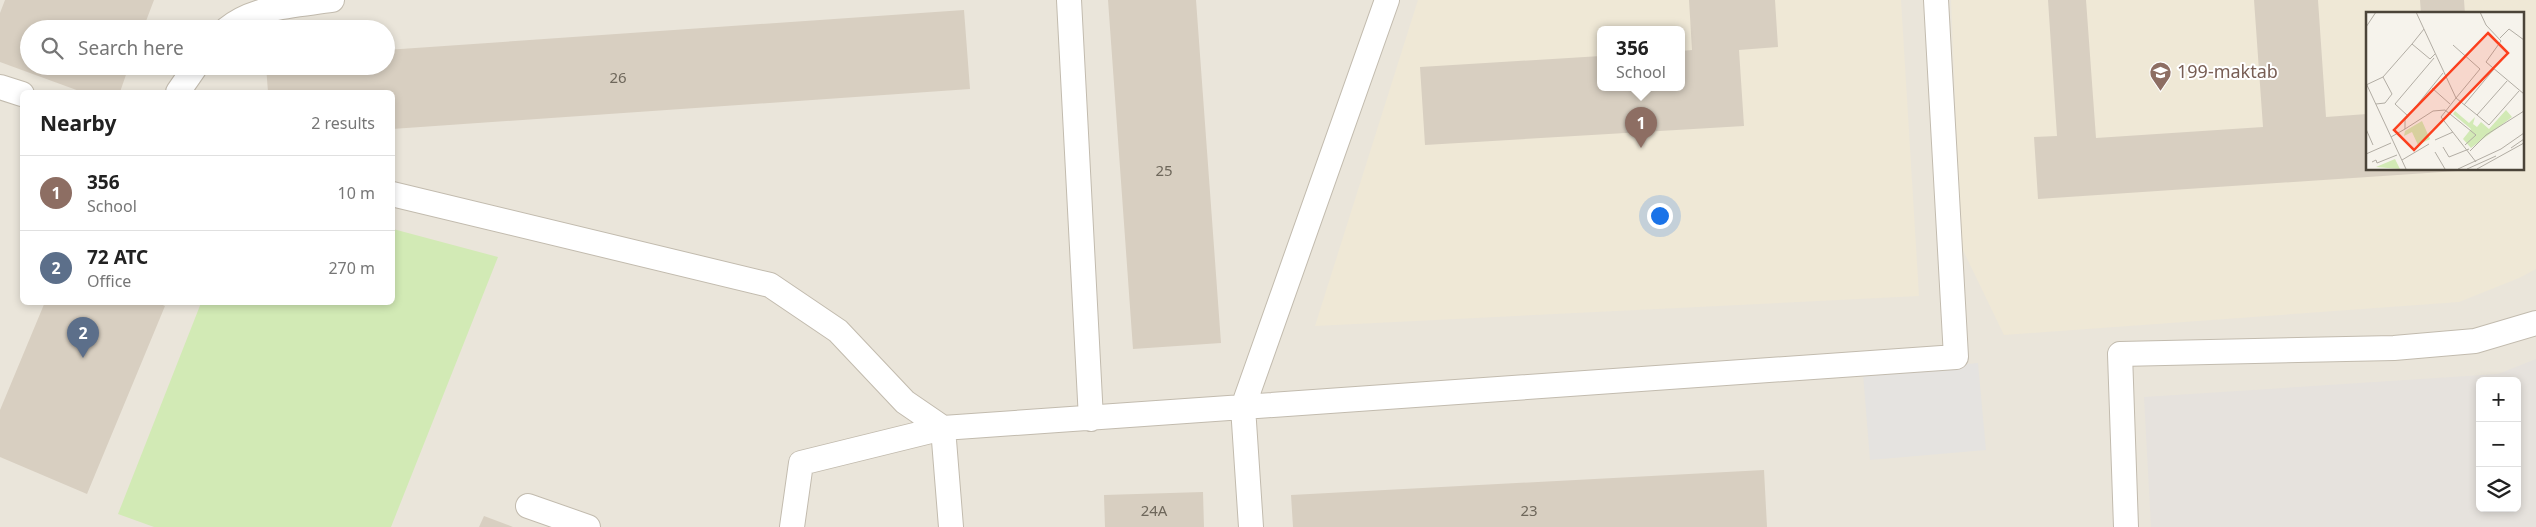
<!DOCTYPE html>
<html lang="en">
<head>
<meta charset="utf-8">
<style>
	body { margin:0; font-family:"Noto Sans",sans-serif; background:#f2f2f2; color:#222 }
	.controls { position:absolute; right:15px; bottom:15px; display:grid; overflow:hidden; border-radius:8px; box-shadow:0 2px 8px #0003 }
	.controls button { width:45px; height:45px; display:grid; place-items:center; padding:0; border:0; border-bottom:1px solid #e0e0e0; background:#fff; color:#222; font:25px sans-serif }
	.you { position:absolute; left:1659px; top:215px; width:18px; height:18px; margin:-12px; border:4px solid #fff; border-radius:50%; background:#1a73e8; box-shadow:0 0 0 8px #1a73e833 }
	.badge { display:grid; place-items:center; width:32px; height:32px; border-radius:50%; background:#7c3aed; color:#fff; font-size:16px; font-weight:700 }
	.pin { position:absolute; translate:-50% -41px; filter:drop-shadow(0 1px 2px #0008) }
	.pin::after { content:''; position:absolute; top:26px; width:18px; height:15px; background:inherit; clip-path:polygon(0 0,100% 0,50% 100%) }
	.popup { position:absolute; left:1597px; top:26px; width:88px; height:65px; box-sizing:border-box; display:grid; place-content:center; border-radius:8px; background:#fff; filter:drop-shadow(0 1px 4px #0005); font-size:16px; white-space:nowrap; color:#767676 }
	.popup b { font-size:19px; color:#222 }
	.popup::after { content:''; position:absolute; left:50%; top:100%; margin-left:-10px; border:10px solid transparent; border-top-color:#fff }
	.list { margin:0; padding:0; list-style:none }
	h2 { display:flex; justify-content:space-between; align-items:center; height:65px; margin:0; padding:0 20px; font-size:21px }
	h2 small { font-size:16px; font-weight:400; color:#767676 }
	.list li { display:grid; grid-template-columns:32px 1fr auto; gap:15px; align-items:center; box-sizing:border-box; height:75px; padding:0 20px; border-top:1px solid #e0e0e0 }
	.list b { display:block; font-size:19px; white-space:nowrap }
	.list p { margin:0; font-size:16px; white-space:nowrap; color:#767676 }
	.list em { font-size:16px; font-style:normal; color:#767676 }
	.icon { flex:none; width:28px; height:28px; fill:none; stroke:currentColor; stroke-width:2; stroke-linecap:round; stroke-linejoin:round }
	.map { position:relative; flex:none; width:2536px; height:527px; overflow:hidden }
	.search { position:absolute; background:#fff; box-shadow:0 2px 8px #0003; left:20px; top:20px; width:375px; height:55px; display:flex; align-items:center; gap:12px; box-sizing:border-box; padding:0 18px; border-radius:28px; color:#767676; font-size:19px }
	.panel { position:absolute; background:#fff; box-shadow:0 2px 8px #0003; left:20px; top:90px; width:375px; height:215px; border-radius:8px }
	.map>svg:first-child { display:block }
	.residential { fill:#eae5da; fill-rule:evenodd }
	.industrial { fill:#e6e2dd; fill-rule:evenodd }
	.education { fill:#efe8d6; fill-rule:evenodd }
	.green { fill:#d2eab5 }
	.parking { fill:#e5e3e0 }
	.building { fill:#d8cfc1 }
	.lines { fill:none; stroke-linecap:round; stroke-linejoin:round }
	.lane-casing { stroke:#c2bbae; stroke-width:26 }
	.lane { stroke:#fff; stroke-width:24 }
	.labels { text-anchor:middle; stroke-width:4; stroke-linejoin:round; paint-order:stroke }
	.number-label { font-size:15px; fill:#6e675b }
	.education-label { font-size:18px; fill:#785e54; stroke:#fff; text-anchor:start }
	.inset-road { fill:none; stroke:#b2ada4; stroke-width:1 }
	.view { fill:#fc3f1d; fill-opacity:0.15; stroke:#fc3f1d; stroke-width:2.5 }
	.inset-edge { fill:none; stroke:#4b4439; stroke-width:2.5 }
</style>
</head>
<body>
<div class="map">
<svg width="2536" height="527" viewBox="0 0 2536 527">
	<rect width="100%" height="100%" fill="#f6f3ec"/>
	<path class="residential" d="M 0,0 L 2536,0 L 2536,527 L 0,527 ZM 2367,14 L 2522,14 L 2522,169 L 2367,169 ZM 29,29 L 386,29 L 386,66 L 29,66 ZM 1601,29 L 1681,29 L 1681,87 L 1601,87 ZM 22,92 L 392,92 L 392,302 L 22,302 ZM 2480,381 L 2517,381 L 2517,508 L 2480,508 Z"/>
	<path class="industrial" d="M 2536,359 L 2536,527 L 2151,527 L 2144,397 L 2498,374 ZM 2480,381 L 2517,381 L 2517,508 L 2480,508 Z"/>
	<path class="education" d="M 1418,0 L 1901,0 L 1919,296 L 1315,326 ZM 1601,29 L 1681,29 L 1681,87 L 1601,87 Z
		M 1951,0 L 2536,0 L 2536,269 L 2519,278 L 2459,302 L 2004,335 L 1961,246 ZM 2367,14 L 2522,14 L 2522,169 L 2367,169 Z"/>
	<path class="green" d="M 393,229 L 498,257 L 391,527 L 154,527 L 118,514 L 201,303 L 392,302 Z"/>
	<path class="parking" d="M 1978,363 L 1986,450 L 1870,460 L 1863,374 Z"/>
	<path class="building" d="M 5,0 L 154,0 L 143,29 L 29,29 L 29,66 L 129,66 L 120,92 L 82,92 L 0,62 L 0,13 Z
		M 1108,0 L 1196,0 L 1221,343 L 1133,349 Z
		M 1689,0 L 1775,0 L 1778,47 L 1739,50 L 1744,126 L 1425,145 L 1420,67 L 1601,56 L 1601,87 L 1681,87 L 1681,51 L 1692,50 Z
		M 2048,0 L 2086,0 L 2096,138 L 2263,127 L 2254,0 L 2318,0 L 2326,117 L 2367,114 L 2367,169 L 2472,170 L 2038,199 L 2034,137 L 2057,136 Z
		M 2420,0 L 2464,0 L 2465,14 L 2421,14 Z
		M 964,10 L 970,89 L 392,129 L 392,92 L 268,92 L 266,66 L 386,66 L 386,50 Z
		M 45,302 L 156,302 L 165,306 L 87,494 L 0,457 L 0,410 Z
		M 1764,470 L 1767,527 L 1293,527 L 1291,495 Z
		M 1203,492 L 1204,527 L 1105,527 L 1104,495 Z
		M 484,516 L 513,527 L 479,527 Z"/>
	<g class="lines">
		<defs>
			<path id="lane" d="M 1069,0 L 1091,419
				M 1387,0 L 1243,407 L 1956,357 L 1936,0
				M 227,29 C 254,6 299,5 332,0
				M 0,87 L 22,94
				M 178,92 L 196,66
				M 392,194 L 770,285 L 838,331 L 905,402 L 943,428 L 951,527
				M 528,506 L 588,527
				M 792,527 L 801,463 L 943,428 L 1243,407 L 1251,527
				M 2126,527 L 2120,354 L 2394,348 L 2475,341 L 2536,323"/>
		</defs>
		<use href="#lane" class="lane-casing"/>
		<use href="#lane" class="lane"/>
	</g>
	<defs>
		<symbol id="school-pin" viewBox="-11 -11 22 30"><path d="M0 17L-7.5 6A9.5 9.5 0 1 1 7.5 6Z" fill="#8d6e63" stroke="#fff"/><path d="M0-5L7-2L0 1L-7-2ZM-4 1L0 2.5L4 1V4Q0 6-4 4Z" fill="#fff"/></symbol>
	</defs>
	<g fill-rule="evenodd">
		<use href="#school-pin" x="2148" y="60" width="25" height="34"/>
	</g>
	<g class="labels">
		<g class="number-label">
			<text x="618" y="83">26</text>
			<text x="1164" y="176">25</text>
			<text x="1154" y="516">24А</text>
			<text x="1529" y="516">23</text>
		</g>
		<g class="education-label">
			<text x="2177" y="78">199-maktab</text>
		</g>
	</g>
	<g transform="translate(2366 12)">
		<rect width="158" height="158" fill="#f6f3ec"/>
		<path d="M 140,98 L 146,105 L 105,136 L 97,127 L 105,117 L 87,102 L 89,99 L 103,111 L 109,105 L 107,112 L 111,115 L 115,110 L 123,117 ZM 56,109 L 64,127 L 52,133 L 46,120 L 38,124 L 39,119 ZM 29,147 L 34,157 L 10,155 Z" fill="#d2eab5"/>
		<path class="inset-road" d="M 50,0 L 90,86 L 114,57 L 87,33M 114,0 L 120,13 L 135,29 L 120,50 L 158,82M 0,15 L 10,0M 134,26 L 143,17 L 158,28M 46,32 L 58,17M 0,71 L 40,157M 0,73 L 17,65 L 46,32 L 64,47 L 69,42M 66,76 L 84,92M 10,92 L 19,91 L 26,82 L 17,65M 98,93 L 128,57M 111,103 L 123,113 L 153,79M 42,104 L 29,92 L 68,46M 0,117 L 7,133M 39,117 L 67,99 L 79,98 L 110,123 L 99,133M 25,125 L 39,117 L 39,108 L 77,61M 69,128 L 87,120M 77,135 L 83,145 L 103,137M 145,136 L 158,127M 104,139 L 120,123 L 158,99M 69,140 L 79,157M 0,142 L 25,131M 36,148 L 63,132M 6,150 L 10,148 L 11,151 L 31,143M 110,150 L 75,105 L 90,86 L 111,103 L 141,69M 92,157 L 135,137 L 158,121M 101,157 L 130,144M 111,157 L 158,131"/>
		<path class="view" d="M 122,21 L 142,41 L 48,138 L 28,118 Z"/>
		<rect width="158" height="158" class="inset-edge"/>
	</g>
</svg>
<div class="controls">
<button>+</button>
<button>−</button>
<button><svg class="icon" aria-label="layers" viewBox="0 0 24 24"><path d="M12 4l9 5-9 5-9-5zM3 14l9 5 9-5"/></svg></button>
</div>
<div class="you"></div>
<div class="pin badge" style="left:1641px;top:148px;background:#8d6e63">1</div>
<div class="popup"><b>356</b>School</div>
<div class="pin badge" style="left:83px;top:358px;background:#5c6f8a">2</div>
<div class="search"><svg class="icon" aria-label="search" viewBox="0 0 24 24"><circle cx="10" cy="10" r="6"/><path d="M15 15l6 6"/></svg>Search here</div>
<section class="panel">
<h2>Nearby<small>2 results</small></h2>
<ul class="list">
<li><span class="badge" style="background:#8d6e63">1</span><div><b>356</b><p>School</p></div><em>10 m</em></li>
<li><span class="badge" style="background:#5c6f8a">2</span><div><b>72 АТС</b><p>Office</p></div><em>270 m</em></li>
</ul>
</section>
</div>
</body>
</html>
